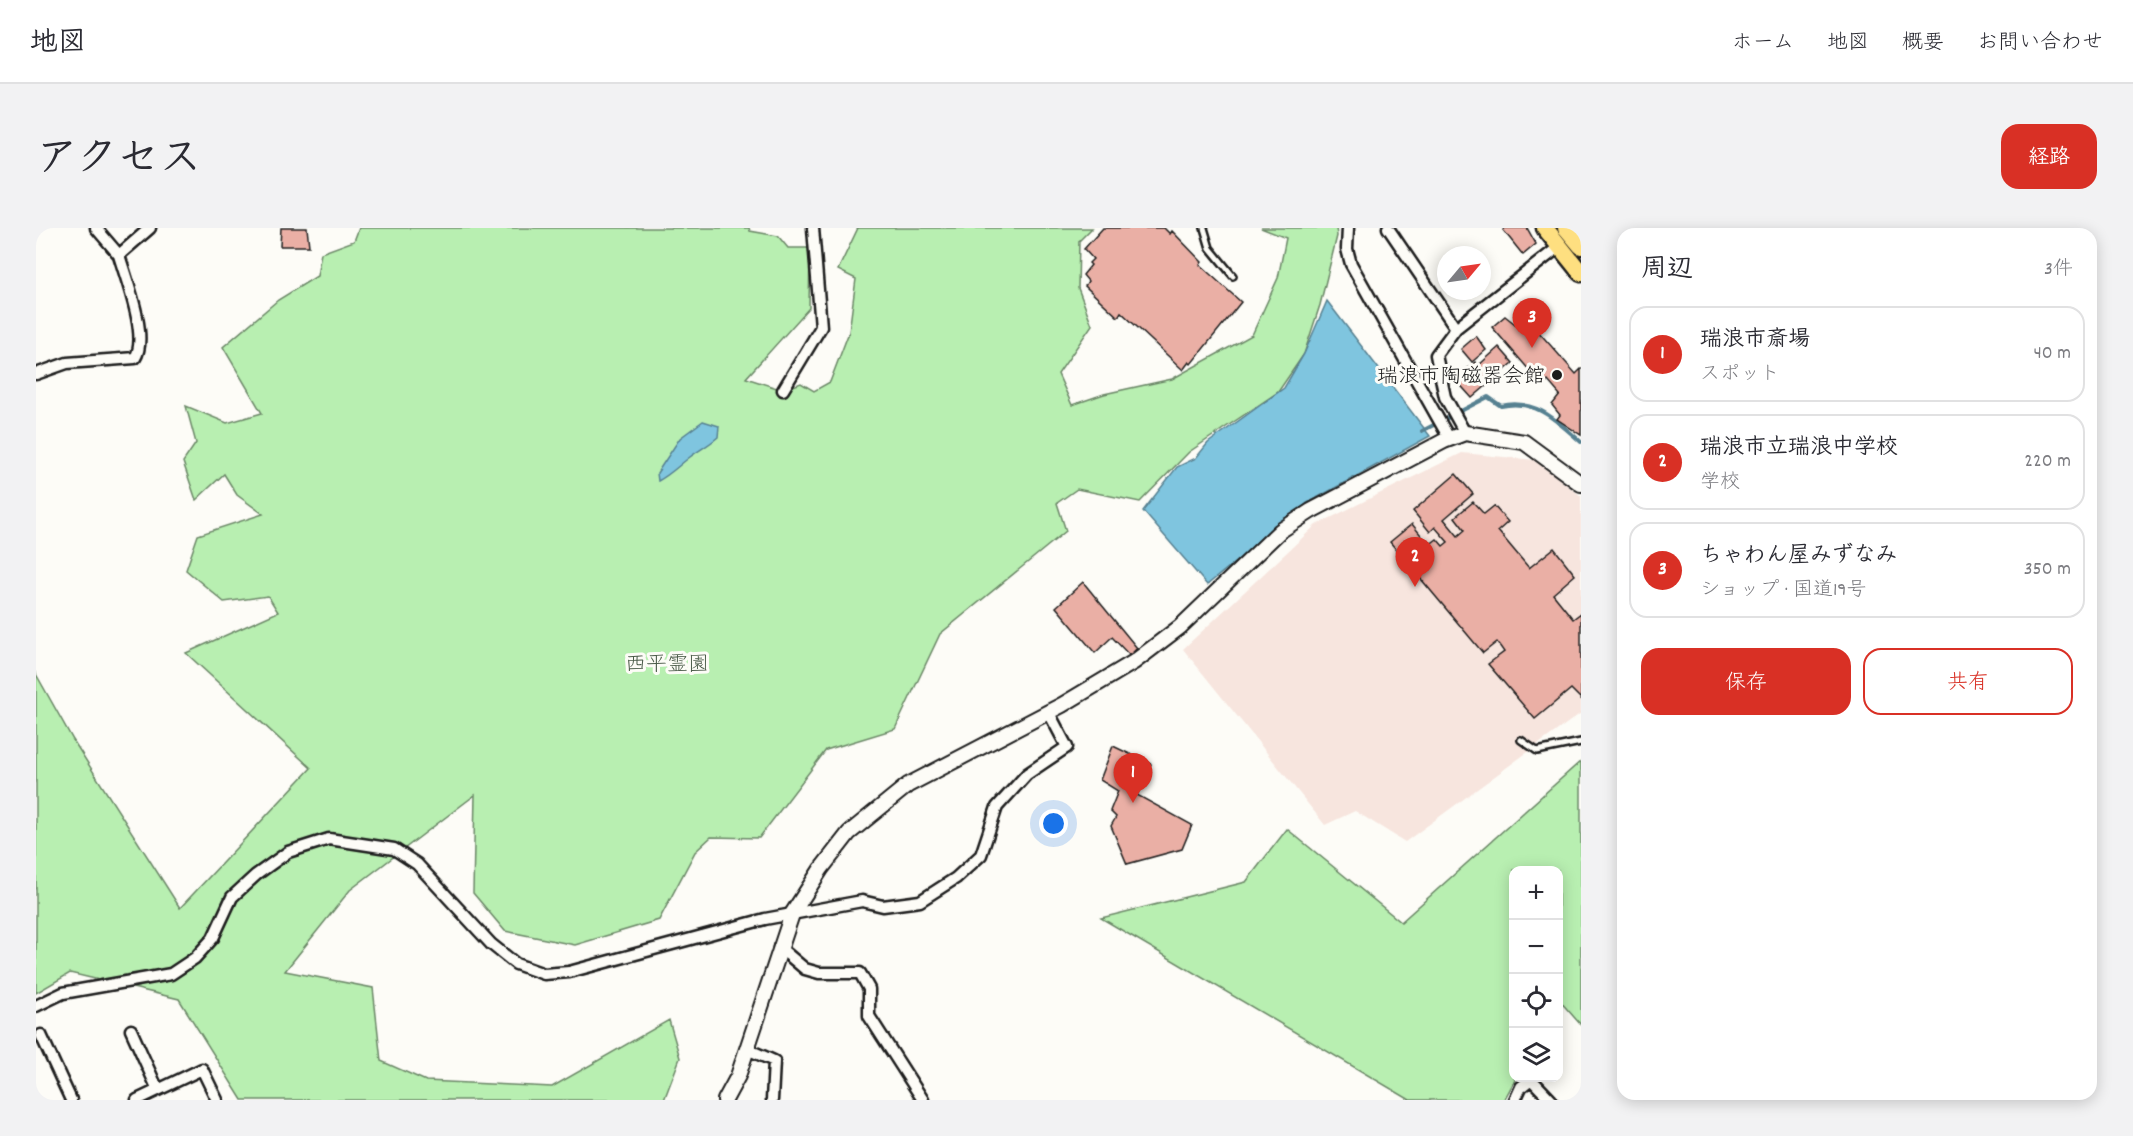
<!DOCTYPE html>
<html lang="ja">
<head>
<meta charset="utf-8">
<style>
	body { margin:0; font-family:Dekko,"Klee One",sans-serif; background:#f2f2f3; color:#2b2b33 }
	.controls { position:absolute; right:18px; bottom:18px; display:grid; overflow:hidden; border-radius:12px; box-shadow:0 3px 15px #0003 }
	.controls button { width:54px; height:54px; display:grid; place-items:center; padding:0; border:0; border-bottom:2px solid #e1e1e2; background:#fff; color:#2b2b33; font:30px sans-serif }
	.compass { position:absolute; left:1401px; top:18px; width:54px; height:54px; border-radius:50%; background:#fff; box-shadow:0 3px 15px #0003; rotate:61deg }
	.you { position:absolute; left:1018px; top:596px; width:21px; height:21px; margin:-15px; border:4px solid #fff; border-radius:50%; background:#1a73e8; box-shadow:0 0 0 9px #1a73e833 }
	.badge { display:grid; place-items:center; width:39px; height:39px; border-radius:50%; background:#d93025; color:#fff; font-size:20px; font-weight:700 }
	.pin { position:absolute; translate:-50% -50px; filter:drop-shadow(0 2px 3px #0008) }
	.pin::after { content:''; position:absolute; top:32px; width:21px; height:18px; background:inherit; clip-path:polygon(0 0,100% 0,50% 100%) }
	.list { margin:0; padding:0; list-style:none }
	h2 { display:flex; justify-content:space-between; align-items:center; height:78px; margin:0; padding:0 24px; font-size:26px }
	h2 small { font-size:20px; font-weight:400; color:#7c7c81 }
	.list li { display:grid; grid-template-columns:39px 1fr auto; gap:18px; align-items:center; box-sizing:border-box; height:96px; margin:0 12px 12px; padding:0 12px; border:2px solid #e1e1e2; border-radius:18px }
	.list b { display:block; font-size:22px; white-space:nowrap }
	.list p { margin:0; font-size:20px; white-space:nowrap; color:#7c7c81 }
	.list em { font-size:20px; font-style:normal; color:#7c7c81 }
	.actions { display:flex; gap:12px; padding:18px 24px }
	.actions a { flex:1; padding:14px 0; border:2px solid #d93025; border-radius:18px; text-align:center; font-size:21px; color:#d93025 }
	.actions .main { background:#d93025; color:#fff }
	.icon { flex:none; width:33px; height:33px; fill:none; stroke:currentColor; stroke-width:2; stroke-linecap:round; stroke-linejoin:round }
	.map { position:relative; flex:none; width:1545px; height:872px; overflow:hidden; border-radius:18px }
	header { display:flex; align-items:center; gap:36px; box-sizing:border-box; height:84px; padding:0 30px; background:#fff; border-bottom:2px solid #e1e1e2 }
	header strong { font-size:28px }
	nav { display:flex; gap:33px; margin-inline-start:auto; font-size:21px }
	.intro { display:flex; align-items:center; justify-content:space-between; box-sizing:border-box; height:144px; padding:0 36px }
	h1 { margin:0; font-size:42px }
	.button { padding:15px 27px; border-radius:18px; background:#d93025; color:#fff; font-size:21px; font-weight:700 }
	main { display:flex; gap:36px; padding:0 36px }
	aside { flex:1; background:#fff; border-radius:18px; box-shadow:0 3px 15px #0003 }
	.map>svg:first-child { display:block }
	.built { fill:#f7e5de }
	.green { fill:#b8efb1; stroke:#6a8666; stroke-width:1.5 }
	.water { fill:#7fc5df; stroke:#578191; stroke-width:1.5 }
	.lines { fill:none; stroke-linecap:round; stroke-linejoin:round }
	.stream { stroke:#578191; stroke-width:4 }
	.building { fill:#eaafa5; stroke:#1c1c1c; stroke-width:1.5 }
	.service-casing { stroke:#1c1c1c; stroke-width:10 }
	.minor-casing { stroke:#1c1c1c; stroke-width:15 }
	.tertiary-casing { stroke:#1c1c1c; stroke-width:18 }
	.trunk-casing { stroke:#1c1c1c; stroke-width:21 }
	.service { stroke:#fdfcf7; stroke-width:5 }
	.minor { stroke:#fdfcf7; stroke-width:10 }
	.tertiary { stroke:#fdfcf7; stroke-width:14 }
	.trunk { stroke:#fedf80; stroke-width:16 }
	.poi-dot { fill:#1c1c1c; stroke:#fdfcf7; stroke-width:2 }
	.labels { text-anchor:middle; stroke-width:6; stroke-linejoin:round; paint-order:stroke }
	.poi-label { font-size:21px; fill:#1c1c1c; stroke:#fdfcf7; text-anchor:end }
	.park-label { font-size:21px; fill:#4b5b49; stroke:#fdfcf7 }
</style>
</head>
<body>
<header>
<strong>地図</strong>
<nav><a>ホーム</a><a>地図</a><a>概要</a><a>お問い合わせ</a></nav>
</header>
<div class="intro"><h1>アクセス</h1><a class="button">経路</a></div>
<main>
<div class="map">
<svg width="1545" height="872" viewBox="0 0 1545 872">
	<rect width="100%" height="100%" fill="#fdfcf7"/>
	<filter id="ink" filterUnits="userSpaceOnUse"><feTurbulence type="fractalNoise" baseFrequency=".0167" numOctaves="2"/><feDisplacementMap in="SourceGraphic" scale="12" xChannelSelector="R" yChannelSelector="G"/><feConvolveMatrix kernelMatrix="1 2 1 2 8 2 1 2 1" color-interpolation-filters="sRGB"/></filter>
	<g filter="url(#ink)">
		<path class="built" d="M 1426,225 L 1499,232 L 1545,268 L 1545,485 L 1369,614 L 1319,583 L 1289,597 L 1147,421 L 1280,297 Z"/>
		<path class="green" d="M 323,0 L 713,0 L 714,3 L 742,8 L 752,20 L 774,20 L 773,80 L 710,150 L 747,162 L 765,155 L 778,163 L 794,154 L 813,104 L 820,51 L 802,42 L 822,0 L 1056,0 L 1043,13 L 1042,60 L 1056,97 L 1022,146 L 1036,177 L 1068,166 L 1136,151 L 1216,107 L 1242,50 L 1250,10 L 1225,0 L 1300,0 L 1301,8 L 1284,77 L 1268,126 L 1242,164 L 1153,224 L 1104,274 L 1041,261 L 1021,275 L 1030,303 L 904,406 L 859,501 L 790,522 L 723,610 L 675,609 L 659,624 L 623,692 L 539,717 L 469,703 L 437,665 L 439,567 L 314,662 L 249,743 L 337,760 L 345,833 L 390,853 L 516,859 L 633,792 L 644,830 L 628,872 L 206,872 L 143,771 L 34,745 L 0,765 L 0,446 L 37,512 L 144,680 L 275,540 L 150,425 L 242,384 L 232,368 L 188,374 L 150,342 L 162,307 L 227,286 L 201,267 L 188,246 L 160,272 L 147,234 L 160,215 L 150,178 L 191,195 L 226,185 L 187,119 L 242,72 L 281,48 L 285,25 L 318,13 Z
			M 1545,533 L 1545,797 L 1523,772 L 1522,642 L 1478,642 L 1478,850 L 1480,850 L 1468,872 L 1374,872 L 1065,690 L 1210,654 L 1251,601 L 1365,694 Z"/>
		<path class="water" d="M 1291,73 L 1394,208 L 1271,275 L 1171,357 L 1107,283 L 1141,239 L 1160,230 L 1172,215 L 1248,160 L 1268,126 Z
			M 667,193 L 683,198 L 682,209 C 673,217 663,222 654,229 C 642,238 635,246 622,253 L 621,245 L 644,210 Z"/>
		<g class="lines">
			<path class="stream" d="M 1386,203 L 1452,169 L 1465,178 C 1499,170 1520,192 1545,214"/>
		</g>
		<path class="building" d="M 245,0 L 271,0 L 273,18 L 244,18 Z
			M 1067,0 L 1128,0 L 1134,6 L 1136,3 L 1166,34 L 1164,37 L 1205,74 L 1155,136 L 1153,134 L 1147,142 L 1085,84 L 1082,89 L 1049,58 L 1052,53 L 1047,47 L 1055,37 L 1053,35 L 1057,31 L 1048,21 Z
			M 1469,0 L 1491,0 L 1500,16 L 1487,27 L 1467,2 Z
			M 1469,88 L 1488,103 L 1500,94 L 1503,99 L 1500,101 L 1540,146 L 1545,141 L 1545,207 L 1521,191 L 1524,187 L 1516,177 L 1524,167 L 1512,153 L 1510,155 L 1504,148 L 1501,151 L 1456,99 Z
			M 1440,108 L 1450,122 L 1436,134 L 1425,121 Z
			M 1463,119 L 1477,135 L 1436,170 L 1419,151 L 1439,134 L 1442,138 Z
			M 1420,246 L 1437,266 L 1408,291 L 1422,308 L 1429,302 L 1419,289 L 1437,274 L 1448,286 L 1458,278 L 1472,294 L 1462,303 L 1493,340 L 1518,320 L 1539,347 L 1517,366 L 1537,391 L 1545,385 L 1545,471 L 1535,461 L 1499,491 L 1452,436 L 1468,424 L 1461,414 L 1447,425 L 1354,314 L 1376,296 L 1393,317 L 1401,311 L 1407,318 L 1412,314 L 1399,299 L 1394,304 L 1377,283 Z
			M 1047,354 L 1101,420 L 1094,428 L 1076,409 L 1059,425 L 1020,379 Z
			M 1077,518 L 1115,536 L 1101,567 L 1156,597 L 1146,621 L 1091,636 L 1075,598 L 1080,589 L 1074,583 L 1082,563 L 1064,552 Z"/>
		<g class="lines">
			<defs>
				<path id="service" d="M 1168,0 L 1174,20 L 1197,48
					M 1485,512 L 1501,523 L 1545,514"/>
				<path id="minor" d="M 60,0 L 83,27
					M 1312,0 L 1311,21 L 1315,36 L 1413,210
					M 1352,0 L 1420,100
					M 0,146 L 31,135 L 99,130 C 113,109 90,51 83,27 L 114,0
					M 747,162 L 785,99 L 777,0
					M 1429,205 L 1409,169 L 1400,127 L 1420,100 L 1524,18
					M 743,719 L 769,741 L 783,745 L 824,745 L 833,761 L 833,788 L 887,872
					M 0,778 L 27,765 L 135,746 L 159,730 L 177,710 L 196,669 L 220,647 L 252,624 L 293,611 L 358,621 L 381,636 L 455,716 L 480,736 L 508,746 L 533,744 L 729,691 L 826,673 L 847,678 L 884,673 L 920,650 L 945,627 L 961,579 L 991,546 L 1031,519 L 1012,483
					M 95,802 L 122,862
					M 5,807 L 35,872
					M 711,821 L 738,833 L 736,872
					M 101,872 L 166,841 L 181,872
					M 1479,872 L 1485,859 L 1495,851 L 1515,872"/>
				<path id="tertiary" d="M 689,872 L 702,848 L 756,686 L 785,641 L 813,605 L 872,557 L 1026,477 L 1098,434 L 1144,399 L 1244,303 L 1275,283 L 1408,213 L 1429,205 L 1488,214 L 1545,256"/>
				<path id="trunk" d="M 1509,0 L 1545,45
					M 1530,0 L 1545,18"/>
			</defs>
			<use href="#service" class="service-casing"/>
			<use href="#minor" class="minor-casing"/>
			<use href="#tertiary" class="tertiary-casing"/>
			<use href="#trunk" class="trunk-casing"/>
			<use href="#service" class="service"/>
			<use href="#minor" class="minor"/>
			<use href="#tertiary" class="tertiary"/>
			<use href="#trunk" class="trunk"/>
		</g>
	</g>
	<circle class="poi-dot" cx="1521" cy="147" r="6"/>
	<g class="labels">
		<g class="poi-label">
			<text x="1509" y="154">瑞浪市陶磁器会館</text>
		</g>
		<g class="park-label">
			<text x="631" y="442">西平霊園</text>
		</g>
	</g>
</svg>
<div class="controls">
<button>+</button>
<button>−</button>
<button><svg class="icon" aria-label="locate" viewBox="0 0 24 24"><circle cx="12" cy="12" r="6"/><path d="M12 2v4M12 18v4M2 12h4M18 12h4"/></svg></button>
<button><svg class="icon" aria-label="layers" viewBox="0 0 24 24"><path d="M12 4l9 5-9 5-9-5zM3 14l9 5 9-5"/></svg></button>
</div>
<svg class="compass" viewBox="-18 -18 36 36"><path d="M0-13l5 13h-10z" fill="#e53935"/><path d="M0 13l5-13h-10z" fill="#7c7c81"/></svg>
<div class="you"></div>
<div class="pin badge" style="left:1097px;top:575px">1</div>
<div class="pin badge" style="left:1379px;top:359px">2</div>
<div class="pin badge" style="left:1496px;top:120px">3</div>
</div>
<aside>
<h2>周辺<small>3件</small></h2>
<ul class="list">
<li><span class="badge">1</span><div><b>瑞浪市斎場</b><p>スポット</p></div><em>40 m</em></li>
<li><span class="badge">2</span><div><b>瑞浪市立瑞浪中学校</b><p>学校</p></div><em>220 m</em></li>
<li><span class="badge">3</span><div><b>ちゃわん屋みずなみ</b><p>ショップ · 国道19号</p></div><em>350 m</em></li>
</ul>
<div class="actions"><a class="main">保存</a><a>共有</a></div>
</aside>
</main>
</body>
</html>
